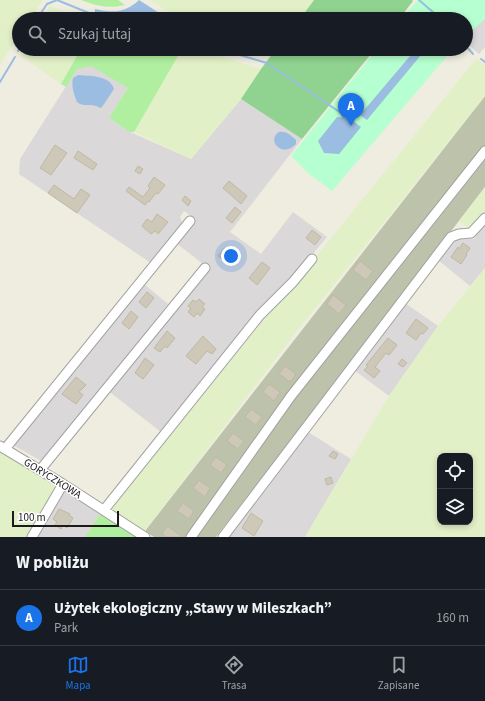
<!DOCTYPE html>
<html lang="pl">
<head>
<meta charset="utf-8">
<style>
	body { margin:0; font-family:"Source Sans 3",sans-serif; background:#242831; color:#f1f3f6 }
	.controls { position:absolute; right:12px; bottom:12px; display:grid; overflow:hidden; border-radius:8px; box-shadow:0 2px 6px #0003 }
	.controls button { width:36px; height:36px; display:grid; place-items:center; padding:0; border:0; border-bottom:1px solid #363941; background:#171b24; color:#f1f3f6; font:20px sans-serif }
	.scale { position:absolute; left:12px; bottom:10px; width:107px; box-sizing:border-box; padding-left:4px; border:2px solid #1b1b1b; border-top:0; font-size:11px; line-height:14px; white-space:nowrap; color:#1b1b1b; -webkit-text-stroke:3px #fff; paint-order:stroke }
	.you { position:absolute; left:231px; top:256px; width:14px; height:14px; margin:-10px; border:3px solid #fff; border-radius:50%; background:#1a73e8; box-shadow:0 0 0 6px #1a73e833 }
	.badge { display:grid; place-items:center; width:26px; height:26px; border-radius:50%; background:#1a73e8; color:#fff; font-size:13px; font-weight:700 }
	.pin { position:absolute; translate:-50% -33px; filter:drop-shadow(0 1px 2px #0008) }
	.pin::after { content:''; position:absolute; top:21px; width:14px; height:12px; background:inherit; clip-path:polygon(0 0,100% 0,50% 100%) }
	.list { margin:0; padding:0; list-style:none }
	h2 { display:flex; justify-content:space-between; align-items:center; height:52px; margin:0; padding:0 16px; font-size:17px }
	h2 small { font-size:13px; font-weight:400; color:#9ea1a6 }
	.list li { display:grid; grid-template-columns:26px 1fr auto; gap:12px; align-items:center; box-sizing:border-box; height:56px; padding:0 16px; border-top:1px solid #363941 }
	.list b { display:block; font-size:15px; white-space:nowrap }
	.list p { margin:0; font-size:13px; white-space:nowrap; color:#9ea1a6 }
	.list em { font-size:13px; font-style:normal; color:#9ea1a6 }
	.icon { flex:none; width:22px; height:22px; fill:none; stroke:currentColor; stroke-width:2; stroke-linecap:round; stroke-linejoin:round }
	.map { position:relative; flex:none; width:485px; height:537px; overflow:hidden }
	.search { position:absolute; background:#171b24; box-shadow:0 2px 6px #0003; left:12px; right:12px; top:12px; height:44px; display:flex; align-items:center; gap:10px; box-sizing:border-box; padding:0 14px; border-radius:22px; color:#9ea1a6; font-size:15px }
	.sheet { height:108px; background:#171b24 }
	nav { display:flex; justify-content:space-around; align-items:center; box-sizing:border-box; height:56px; border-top:1px solid #363941; background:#171b24; font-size:11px; color:#9ea1a6 }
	nav a { display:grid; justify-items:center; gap:2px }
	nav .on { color:#1a73e8 }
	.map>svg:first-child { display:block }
	.residential { fill:#dad8d8 }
	.construction { fill:#bcc3aa }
	.farmland { fill:#e2f0c8; fill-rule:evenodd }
	.grass { fill:#b0ef9f }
	.forest { fill:#90d28f }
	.park { fill:#b6ffd0 }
	.water { fill:#9bbde1 }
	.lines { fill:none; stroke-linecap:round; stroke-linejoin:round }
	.stream { stroke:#9bbde1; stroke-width:2 }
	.building { fill:#cec8b8; stroke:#c1b8a0 }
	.minor-casing { stroke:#a2a2a2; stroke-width:11 }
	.minor { stroke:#fff; stroke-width:9 }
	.labels { text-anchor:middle; stroke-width:3; stroke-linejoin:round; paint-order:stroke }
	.street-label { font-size:11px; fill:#1b1b1b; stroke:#fff }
</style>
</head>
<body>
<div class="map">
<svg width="485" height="537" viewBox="0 0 485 537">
	<rect width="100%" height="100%" fill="#eeeddf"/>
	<path class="residential" d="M 485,0 L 485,47 L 479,54 L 466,42 L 466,19 Z
		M 91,65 L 128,88 L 109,118 L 130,132 L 191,159 L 241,99 L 302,139 L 230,232 L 261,254 L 293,212 L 327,237 L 290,281 L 260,310 L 161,432 L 107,390 L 207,267 L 176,243 L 195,219 L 184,211 L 180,217 L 183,224 L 151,263 L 19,174 L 20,159 L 77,69 Z
		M 485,224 L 485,268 L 470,286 L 438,260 L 455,238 L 474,239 Z
		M 144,284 L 168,304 L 43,462 L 13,445 Z
		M 405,303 L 438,326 L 389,396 L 354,370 Z
		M 308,432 L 351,459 L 305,537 L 229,537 Z
		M 65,488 L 102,511 L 85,537 L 35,537 Z"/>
	<path class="construction" d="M 485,96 L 485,187 L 216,537 L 154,537 L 145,531 Z"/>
	<path class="farmland" d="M 0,0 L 43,0 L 30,19 L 19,19 L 19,35 L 0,65 Z
		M 150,0 L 314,0 L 300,19 L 166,19 L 170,13 Z
		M 50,6 L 81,19 L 42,19 Z
		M 25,49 L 81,49 L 61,84 L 21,56 Z
		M 182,49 L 198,49 L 261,69 L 241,99 L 191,159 L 134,132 Z
		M 241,49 L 276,49 L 270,57 Z
		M 476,59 L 485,65 L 485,96 L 293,336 L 145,531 L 108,508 L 311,263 Z
		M 485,187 L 485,212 L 471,230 L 459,221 Z
		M 485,268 L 485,537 L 305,537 L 389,396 L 405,373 L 438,326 ZM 440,456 L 470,456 L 470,522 L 440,522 Z
		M 0,451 L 60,487 L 30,537 L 0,537 Z"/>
	<path class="grass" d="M 81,0 L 118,0 L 125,5 C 108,9 97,6 81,0 Z
		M 81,49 L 182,49 L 134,132 L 130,132 L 109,118 L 128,88 L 91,66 L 77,69 L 66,87 L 61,84 Z
		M 102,511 L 141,537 L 85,537 Z"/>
	<path class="forest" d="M 314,0 L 412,0 L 413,1 L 399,19 L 300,19 Z
		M 276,49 L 375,49 L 302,139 L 241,99 L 261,69 Z"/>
	<path class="park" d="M 418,0 L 485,0 L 485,19 L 466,36 L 466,19 L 402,19 Z
		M 377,49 L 453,49 L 332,191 L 309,174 L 291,156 Z"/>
	<path class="water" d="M 139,0 L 164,16 L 161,19 L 94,19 L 95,9 C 113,13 125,13 139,0 Z
		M 416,49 L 426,49 L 367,120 L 360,115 Z
		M 78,75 C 89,76 110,75 114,89 L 102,107 L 100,108 C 92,102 84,108 77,102 C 74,94 71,86 73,78 Z
		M 337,117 L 349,118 L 361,127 L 339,154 L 324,153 L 318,141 Z
		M 279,132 C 287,131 290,135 296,140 L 296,144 C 282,159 266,140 279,132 Z"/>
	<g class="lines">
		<path class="stream" d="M 419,0 L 441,19
			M 37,19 L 47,4 L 57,0 L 94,15
			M 466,46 L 473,54
			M 219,49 L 267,63 L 341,113 L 343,117
			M 18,51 L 19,49
			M 481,59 L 485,62
			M 0,82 L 15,57"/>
	</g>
	<path class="building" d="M 55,145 L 67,153 L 51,175 L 40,168 Z
		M 78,151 L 97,164 L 93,170 L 74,158 Z
		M 138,166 L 143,169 L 140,174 L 135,171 Z
		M 154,177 L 165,185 L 158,194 L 156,193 L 149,202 L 148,201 L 145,205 L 126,191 L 129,187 L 143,197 L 150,188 L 148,186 Z
		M 229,181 L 247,196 L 241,204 L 223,188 Z
		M 54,185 L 74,199 L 81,189 L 90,195 L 77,213 L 48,193 Z
		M 185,196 L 191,201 L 188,206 L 182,200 Z
		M 235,207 L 241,212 L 232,223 L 226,218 Z
		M 157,214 L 168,222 L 158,234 L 155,231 L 151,234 L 142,226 L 147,219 L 152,222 Z
		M 312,230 L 321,237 L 315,245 L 306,238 Z
		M 463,243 L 470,248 L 466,254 L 467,255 L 461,264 L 451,257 L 458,247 L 459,249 Z
		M 224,248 L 231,252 L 231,251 L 238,257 L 231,266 L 218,256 Z
		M 360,261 L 373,271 L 366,280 L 353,270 Z
		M 262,262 L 270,268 L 257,285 L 249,278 Z
		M 147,292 L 154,298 L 146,308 L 139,302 Z
		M 333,295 L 346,305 L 339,314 L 327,304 Z
		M 199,299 L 205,304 L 202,307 L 205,309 L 200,316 L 197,313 L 194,317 L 188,312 L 191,308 L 188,306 L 193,300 L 196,302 Z
		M 131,311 L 138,317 L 129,329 L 122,323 Z
		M 416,319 L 428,328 L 423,334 L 421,333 L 416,340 L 406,333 Z
		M 167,331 L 175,338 L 167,348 L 165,346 L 160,352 L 154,348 Z
		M 203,336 L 216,349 L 212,354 L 207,351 L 196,364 L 186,356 Z
		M 388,338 L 397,345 L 389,355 L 386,353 L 375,367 L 380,371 L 374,378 L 364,370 L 368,366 L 366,365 Z
		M 145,358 L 154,365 L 143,379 L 135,373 Z
		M 402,359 L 407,363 L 403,367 L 398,364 Z
		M 285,366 L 296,374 L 290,382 L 279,374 Z
		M 76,377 L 86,385 L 79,392 L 83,395 L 76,404 L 62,394 Z
		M 269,384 L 280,392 L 274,401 L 263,392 Z
		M 251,409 L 262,417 L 256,425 L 245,417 Z
		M 233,433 L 244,441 L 238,449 L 227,441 Z
		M 333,451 L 338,454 L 335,459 L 329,456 Z
		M 216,457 L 227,465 L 221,473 L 210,465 Z
		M 331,477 L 333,483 L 327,485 L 325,479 Z
		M 199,480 L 210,488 L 205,497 L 193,488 Z
		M 183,503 L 194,511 L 189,519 L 177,511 Z
		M 59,509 L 70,514 L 69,515 L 73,518 L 67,528 L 63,525 L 61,529 L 55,525 L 57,522 L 53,519 Z
		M 251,513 L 263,521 L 254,536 L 242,528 Z
		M 167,526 L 183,537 L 166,537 L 162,534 Z"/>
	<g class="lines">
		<defs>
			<path id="minor" d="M 0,446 L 63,484 L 145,537
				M 5,449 L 190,221
				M 40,470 L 205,268
				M 104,510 L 260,315 L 293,282 L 312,259
				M 32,537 L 63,484
				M 191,537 L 291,396 L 485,151
				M 223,537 L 451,237 L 459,234 L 471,233 L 485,218"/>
		</defs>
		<use href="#minor" class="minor-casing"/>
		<use href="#minor" class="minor"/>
	</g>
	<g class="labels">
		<g class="street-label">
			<text transform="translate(53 478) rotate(32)" y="4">GORYCZKOWA</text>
		</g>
	</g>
</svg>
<div class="controls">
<button><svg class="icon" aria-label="locate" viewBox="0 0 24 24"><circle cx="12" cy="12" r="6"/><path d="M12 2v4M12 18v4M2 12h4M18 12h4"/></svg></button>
<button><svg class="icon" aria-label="layers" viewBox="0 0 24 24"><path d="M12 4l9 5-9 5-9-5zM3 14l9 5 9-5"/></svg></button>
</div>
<div class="scale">100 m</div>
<div class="you"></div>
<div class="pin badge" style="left:351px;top:126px">A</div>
<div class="search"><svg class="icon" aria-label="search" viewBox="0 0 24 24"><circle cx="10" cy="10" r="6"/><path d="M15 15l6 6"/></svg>Szukaj tutaj</div>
</div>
<section class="sheet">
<h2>W pobliżu<small></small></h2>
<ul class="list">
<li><span class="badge">A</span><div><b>Użytek ekologiczny „Stawy w Mileszkach”</b><p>Park</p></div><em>160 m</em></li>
</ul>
</section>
<nav>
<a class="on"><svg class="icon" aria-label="map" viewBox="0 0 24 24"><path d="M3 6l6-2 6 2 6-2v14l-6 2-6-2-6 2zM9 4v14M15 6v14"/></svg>Mapa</a>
<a><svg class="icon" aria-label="directions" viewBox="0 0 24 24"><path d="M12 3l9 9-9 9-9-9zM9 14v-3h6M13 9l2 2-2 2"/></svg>Trasa</a>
<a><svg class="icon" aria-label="saved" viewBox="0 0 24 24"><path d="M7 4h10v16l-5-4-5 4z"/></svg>Zapisane</a>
</nav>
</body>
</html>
